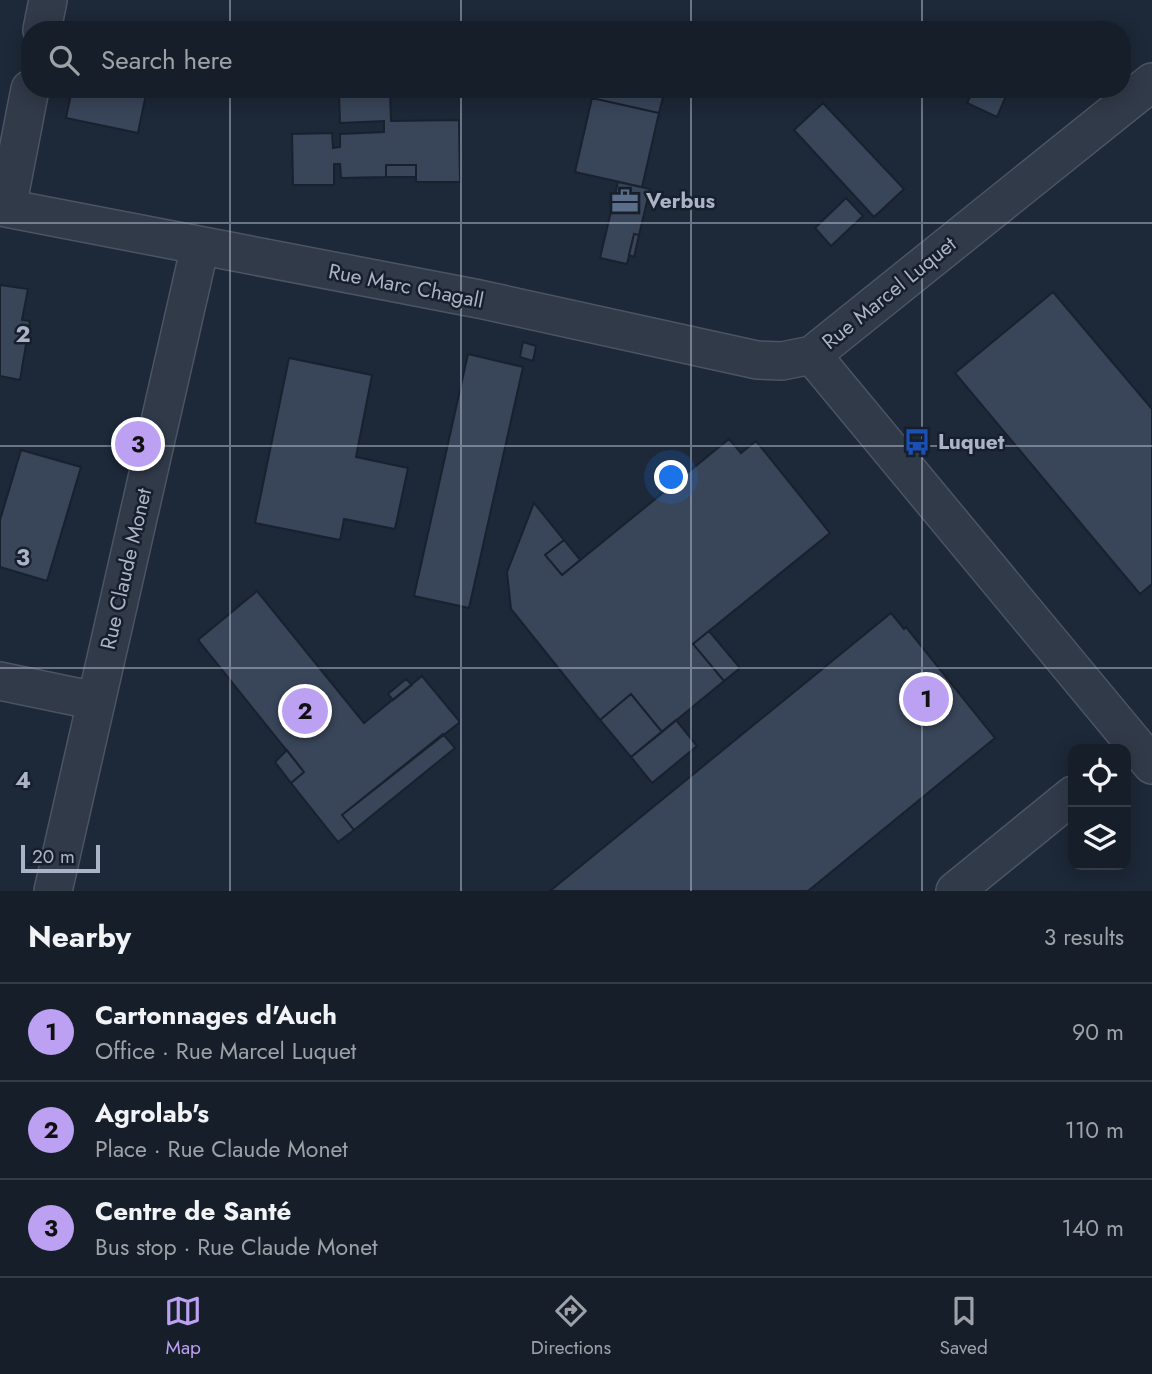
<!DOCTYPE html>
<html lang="en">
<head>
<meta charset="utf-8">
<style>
	body { margin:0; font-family:Jost,sans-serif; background:#232b36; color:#f1f3f6 }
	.controls { position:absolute; right:21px; bottom:21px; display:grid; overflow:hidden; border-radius:14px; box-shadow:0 4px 18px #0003 }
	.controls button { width:63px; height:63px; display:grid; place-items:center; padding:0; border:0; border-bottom:2px solid #353c47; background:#161e2a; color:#f1f3f6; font:35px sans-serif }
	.scale { position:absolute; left:21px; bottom:18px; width:79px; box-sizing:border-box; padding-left:7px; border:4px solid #abb4c6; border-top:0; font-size:19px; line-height:24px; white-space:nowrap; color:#abb4c6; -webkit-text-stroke:5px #171f2d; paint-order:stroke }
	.you { position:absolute; left:672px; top:478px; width:24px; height:24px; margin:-18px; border:5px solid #fff; border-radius:50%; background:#1a73e8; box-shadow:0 0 0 10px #1a73e833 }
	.badge { display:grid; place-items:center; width:46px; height:46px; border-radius:50%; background:#bca0f2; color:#111; font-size:23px; font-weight:700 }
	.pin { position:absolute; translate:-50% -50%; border:4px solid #fff; box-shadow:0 2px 7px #0006 }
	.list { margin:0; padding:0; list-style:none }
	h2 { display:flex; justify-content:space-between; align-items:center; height:91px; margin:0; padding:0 28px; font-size:30px }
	h2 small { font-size:23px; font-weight:400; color:#9ea2a8 }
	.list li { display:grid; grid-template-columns:46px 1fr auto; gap:21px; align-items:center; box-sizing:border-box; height:98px; padding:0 28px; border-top:2px solid #353c47 }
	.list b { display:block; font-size:26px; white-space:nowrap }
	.list p { margin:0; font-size:23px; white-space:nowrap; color:#9ea2a8 }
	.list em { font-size:23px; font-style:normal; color:#9ea2a8 }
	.icon { flex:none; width:38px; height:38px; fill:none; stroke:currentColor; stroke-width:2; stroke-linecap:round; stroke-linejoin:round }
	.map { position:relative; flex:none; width:1152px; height:891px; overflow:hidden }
	.search { position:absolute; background:#161e2a; box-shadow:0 4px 18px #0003; left:21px; right:21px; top:21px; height:77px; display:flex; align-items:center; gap:18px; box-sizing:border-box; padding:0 24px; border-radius:28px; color:#9ea2a8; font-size:26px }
	.sheet { height:385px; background:#161e2a }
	nav { display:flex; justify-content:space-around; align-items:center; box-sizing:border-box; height:98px; border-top:2px solid #353c47; background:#161e2a; font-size:19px; color:#9ea2a8 }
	nav a { display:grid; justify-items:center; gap:4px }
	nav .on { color:#bca0f2 }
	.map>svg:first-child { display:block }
	.building { fill:#394559; stroke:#19212f; stroke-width:2 }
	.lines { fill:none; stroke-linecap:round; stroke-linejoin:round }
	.minor-casing { stroke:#4c5464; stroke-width:40 }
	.minor { stroke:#313a49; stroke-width:37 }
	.grid { fill:none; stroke:#abb4c6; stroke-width:2; stroke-opacity:0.55 }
	.labels { text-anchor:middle; stroke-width:5; stroke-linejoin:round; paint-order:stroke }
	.poi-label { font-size:21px; font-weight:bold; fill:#abb4c6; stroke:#171f2d; text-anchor:start }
	.street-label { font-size:21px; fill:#abb4c6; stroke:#171f2d }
	.grid-label { font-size:23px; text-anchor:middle; font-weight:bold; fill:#abb4c6; stroke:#171f2d; stroke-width:5; stroke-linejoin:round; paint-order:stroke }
</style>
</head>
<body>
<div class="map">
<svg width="1152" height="891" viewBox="0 0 1152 891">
	<rect width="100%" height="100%" fill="#1d2838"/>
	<path class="building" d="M 72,89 L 147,89 L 138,133 L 66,118 Z
		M 594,89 L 665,89 L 659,113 L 592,98 Z
		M 974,89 L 1009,89 L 997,117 L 967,103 Z
		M 390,92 L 391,121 L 459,120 L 460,182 L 416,182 L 416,165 L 386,165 L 386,177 L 341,178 L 340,164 L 334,164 L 334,185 L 293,185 L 292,134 L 332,133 L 333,148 L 340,147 L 340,134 L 384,132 L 384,121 L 340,123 L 339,94 Z
		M 592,98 L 659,113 L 642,187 L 575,172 Z
		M 823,103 L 904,189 L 874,217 L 794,130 Z
		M 386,165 L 416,165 L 416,177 L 386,177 Z
		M 618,182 L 650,189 L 639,235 L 634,234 L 627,264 L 600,258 Z
		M 846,198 L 863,216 L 831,246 L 815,228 Z
		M 634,234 L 639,235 L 634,257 L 629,255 Z
		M 0,285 L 28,289 L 22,320 L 30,321 L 20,380 L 0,376 Z
		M 1053,292 L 1152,409 L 1152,584 L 1140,594 L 955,373 Z
		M 523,342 L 536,346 L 533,361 L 520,357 Z
		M 468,354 L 523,367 L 469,608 L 414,596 Z
		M 289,358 L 372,375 L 356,457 L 408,468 L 395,529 L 344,519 L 340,540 L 255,523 Z
		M 729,439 L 741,453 L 756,441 L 830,533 L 693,644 L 724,681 L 662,732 L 631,694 L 600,720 L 511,609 L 507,572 L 534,503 L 564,540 L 545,555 L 562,575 Z
		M 21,450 L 81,467 L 47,581 L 0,567 L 0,520 Z
		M 564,540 L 580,560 L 562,575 L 545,555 Z
		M 257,591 L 364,723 L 422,676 L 460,722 L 342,815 L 354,830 L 338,842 L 291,783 L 304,772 L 198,640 Z
		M 891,613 L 904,629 L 906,627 L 995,738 L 808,891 L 550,891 Z
		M 709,631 L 740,668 L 724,681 L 693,644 Z
		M 406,679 L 412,685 L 393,700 L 388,694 Z
		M 631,694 L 662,732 L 631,757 L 600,720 Z
		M 676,720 L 697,746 L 652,783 L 631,757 Z
		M 443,734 L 455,748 L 354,830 L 342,815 Z
		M 287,750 L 304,772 L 291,783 L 275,762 Z"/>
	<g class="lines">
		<defs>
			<path id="minor" d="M 42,30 L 48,0
				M 0,207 L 479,299 L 757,360 L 782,361 L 812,355 L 1152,82
				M 7,208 L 30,89
				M 812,355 L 1152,765
				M 0,681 L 96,701
				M 53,891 L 200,246
				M 955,891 L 1073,795"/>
		</defs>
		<use href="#minor" class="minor-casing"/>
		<use href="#minor" class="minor"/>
	</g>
	<path class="grid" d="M 230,0 L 230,30M 461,0 L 461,30M 691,0 L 691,30M 922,0 L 922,30M 230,89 L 230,891M 461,89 L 461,891M 691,89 L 691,891M 922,89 L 922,891M 0,223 L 1152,223M 0,446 L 1152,446M 0,668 L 1152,668"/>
	<defs>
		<symbol id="office-bare" viewBox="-9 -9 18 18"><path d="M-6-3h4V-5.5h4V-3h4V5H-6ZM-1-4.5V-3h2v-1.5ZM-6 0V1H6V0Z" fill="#5c6f8a" stroke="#171f2d" stroke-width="2.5" paint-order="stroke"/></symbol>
		<symbol id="bus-bare" viewBox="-9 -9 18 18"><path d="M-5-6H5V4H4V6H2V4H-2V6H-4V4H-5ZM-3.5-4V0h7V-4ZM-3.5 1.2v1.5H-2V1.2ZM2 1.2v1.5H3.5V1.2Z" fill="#1a4fb4" stroke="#171f2d" stroke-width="2.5" paint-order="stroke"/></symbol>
	</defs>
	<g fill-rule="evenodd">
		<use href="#office-bare" x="606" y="182" width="38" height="38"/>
		<use href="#bus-bare" x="898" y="423" width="38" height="38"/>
	</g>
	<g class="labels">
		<g class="poi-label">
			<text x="646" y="208">Verbus</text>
			<text x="938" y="449">Luquet</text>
		</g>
		<g class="street-label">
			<text transform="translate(406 286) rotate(11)" y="7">Rue Marc Chagall</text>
			<text transform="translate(889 293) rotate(-39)" y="7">Rue Marcel Luquet</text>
			<text transform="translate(126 569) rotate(-77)" y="7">Rue Claude Monet</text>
		</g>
	</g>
	<g class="grid-label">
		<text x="23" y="342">2</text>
		<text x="23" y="565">3</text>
		<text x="23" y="788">4</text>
	</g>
</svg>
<div class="controls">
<button><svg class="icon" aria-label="locate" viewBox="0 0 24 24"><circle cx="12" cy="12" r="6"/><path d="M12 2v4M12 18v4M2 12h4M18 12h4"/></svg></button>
<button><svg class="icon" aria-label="layers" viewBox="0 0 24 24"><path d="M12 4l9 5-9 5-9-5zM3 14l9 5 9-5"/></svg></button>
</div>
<div class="scale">20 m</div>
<div class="you"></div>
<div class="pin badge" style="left:926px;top:699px">1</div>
<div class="pin badge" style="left:305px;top:711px">2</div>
<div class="pin badge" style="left:138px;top:444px">3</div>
<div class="search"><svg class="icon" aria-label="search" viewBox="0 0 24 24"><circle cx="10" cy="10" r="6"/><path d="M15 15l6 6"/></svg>Search here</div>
</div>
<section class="sheet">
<h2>Nearby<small>3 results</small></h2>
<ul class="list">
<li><span class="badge">1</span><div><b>Cartonnages d'Auch</b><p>Office · Rue Marcel Luquet</p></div><em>90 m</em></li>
<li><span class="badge">2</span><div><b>Agrolab's</b><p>Place · Rue Claude Monet</p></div><em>110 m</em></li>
<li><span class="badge">3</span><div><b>Centre de Santé</b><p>Bus stop · Rue Claude Monet</p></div><em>140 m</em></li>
</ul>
</section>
<nav>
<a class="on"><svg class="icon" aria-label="map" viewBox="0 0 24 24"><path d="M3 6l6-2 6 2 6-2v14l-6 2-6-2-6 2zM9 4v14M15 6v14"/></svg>Map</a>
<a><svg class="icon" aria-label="directions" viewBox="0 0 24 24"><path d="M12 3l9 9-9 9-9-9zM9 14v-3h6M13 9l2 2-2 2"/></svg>Directions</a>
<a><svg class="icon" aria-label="saved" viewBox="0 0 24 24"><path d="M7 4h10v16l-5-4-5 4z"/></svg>Saved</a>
</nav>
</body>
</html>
